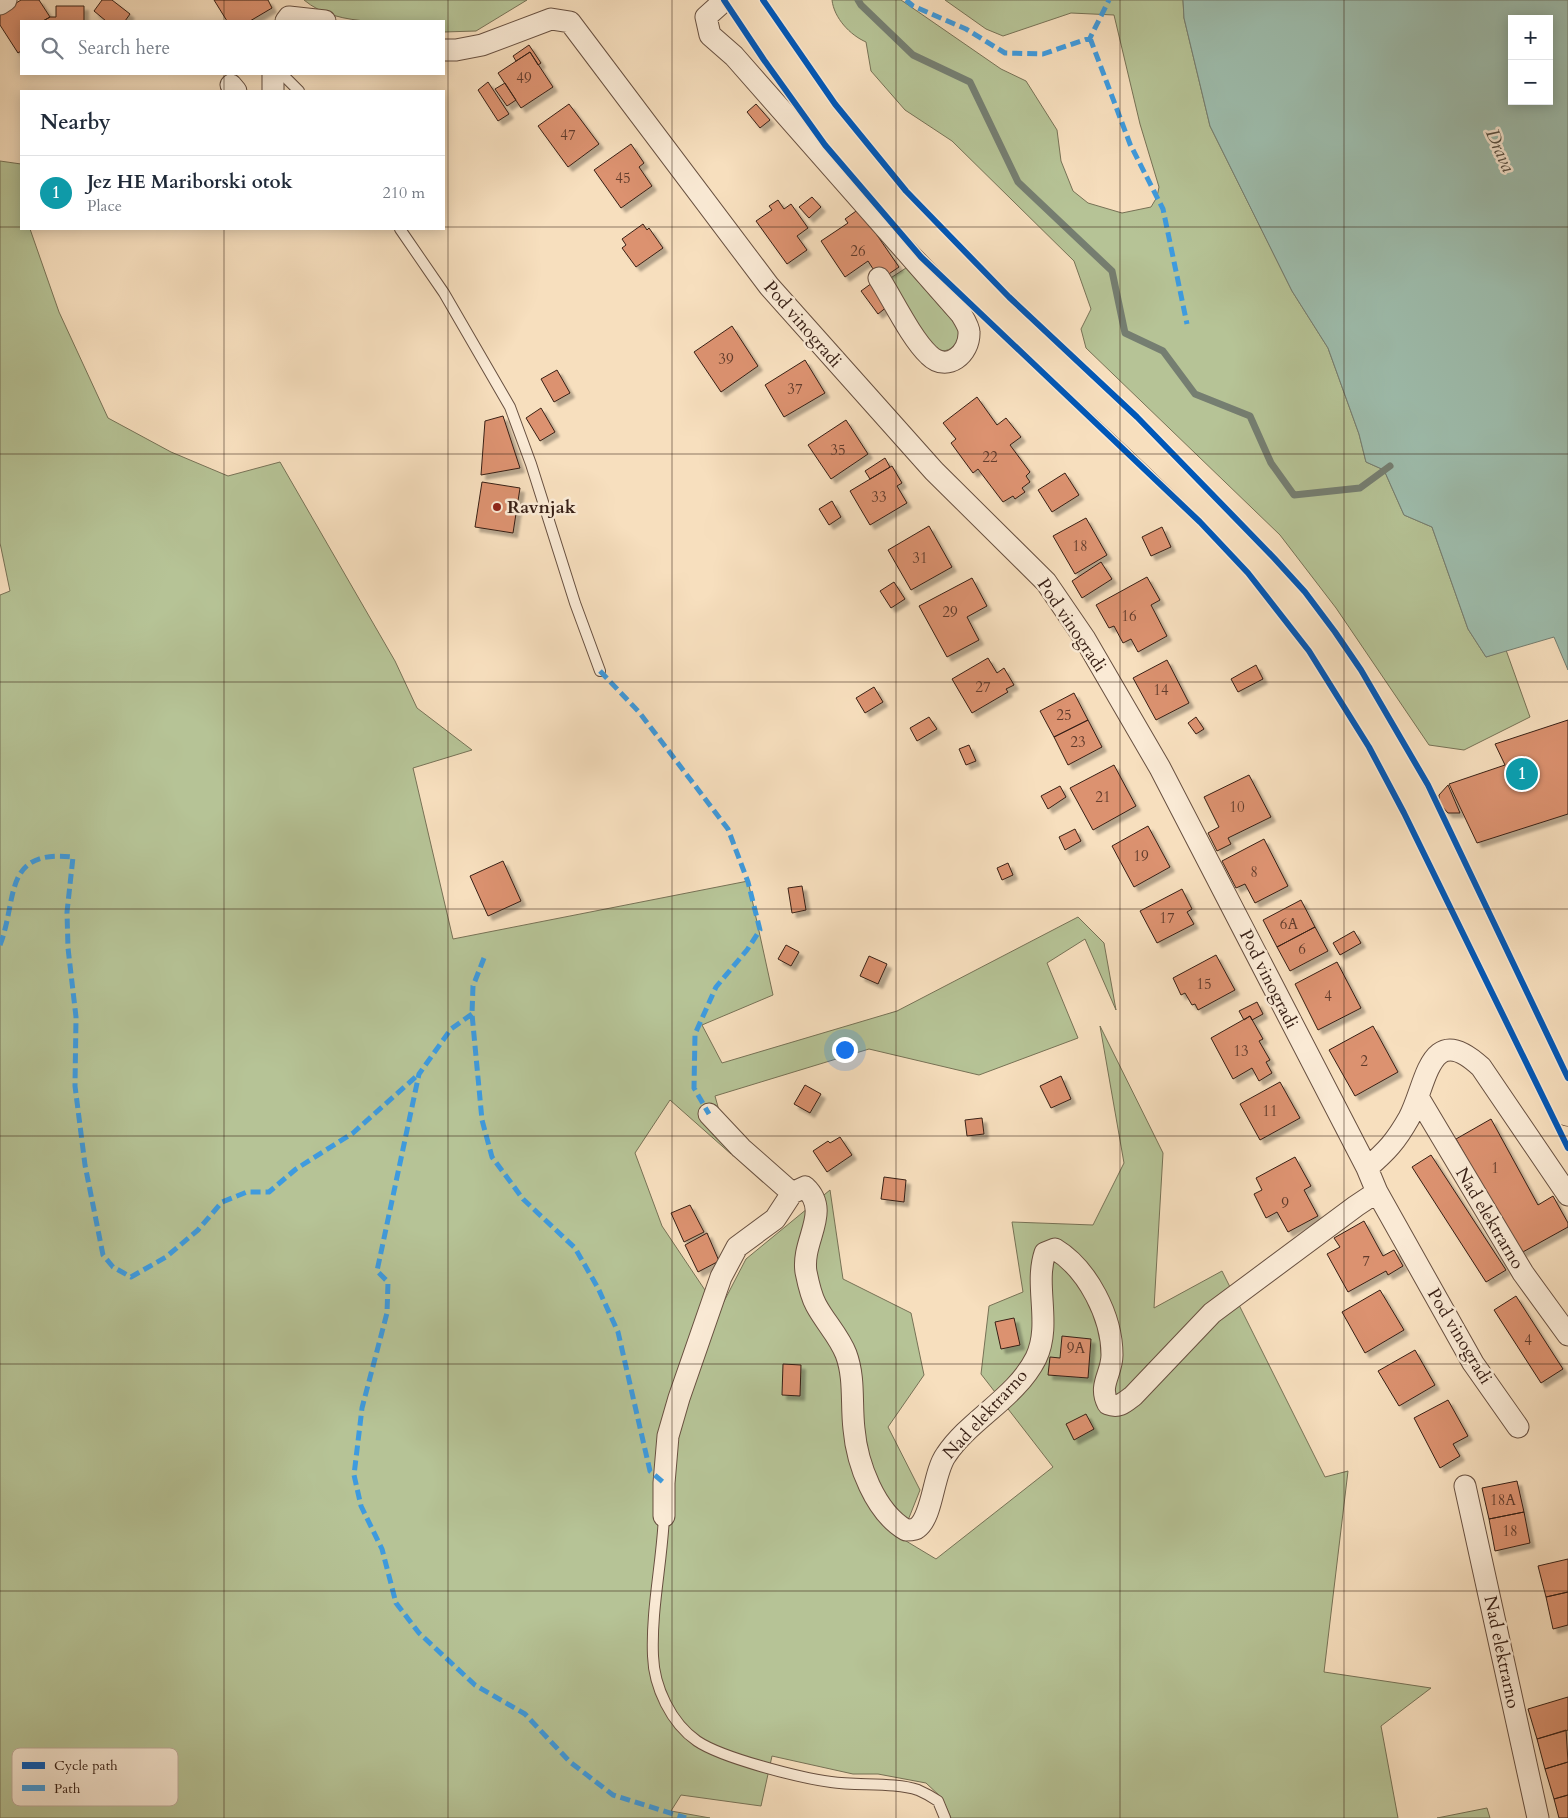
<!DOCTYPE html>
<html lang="en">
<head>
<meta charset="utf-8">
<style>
	body { margin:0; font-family:Cardo,serif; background:#f2f2f3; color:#1f2937 }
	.controls { position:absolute; right:15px; top:15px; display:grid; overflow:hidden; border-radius:0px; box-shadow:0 2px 12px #0003 }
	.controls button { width:45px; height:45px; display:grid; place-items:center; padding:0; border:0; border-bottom:1px solid #e0e1e3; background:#fff; color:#1f2937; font:25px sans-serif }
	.you { position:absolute; left:844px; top:1049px; width:18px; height:18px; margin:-12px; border:4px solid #fff; border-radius:50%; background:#1a73e8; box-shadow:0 0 0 8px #1a73e833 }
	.badge { display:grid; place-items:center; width:32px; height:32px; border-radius:50%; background:#8f2418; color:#fff; font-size:16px; font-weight:700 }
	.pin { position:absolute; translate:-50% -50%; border:2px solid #fff; box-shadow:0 1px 5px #0006 }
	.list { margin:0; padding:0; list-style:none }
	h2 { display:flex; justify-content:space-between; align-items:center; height:65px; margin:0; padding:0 20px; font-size:21px }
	h2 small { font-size:16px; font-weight:400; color:#747a83 }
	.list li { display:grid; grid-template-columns:32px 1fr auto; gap:15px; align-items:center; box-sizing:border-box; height:75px; padding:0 20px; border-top:1px solid #e0e1e3 }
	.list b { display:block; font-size:19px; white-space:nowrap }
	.list p { margin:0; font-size:16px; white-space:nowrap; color:#747a83 }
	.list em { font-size:16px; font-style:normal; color:#747a83 }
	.icon { flex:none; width:28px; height:28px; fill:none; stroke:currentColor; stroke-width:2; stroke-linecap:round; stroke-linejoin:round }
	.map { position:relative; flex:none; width:1568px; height:1818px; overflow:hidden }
	.search { position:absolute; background:#fff; box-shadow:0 2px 12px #0003; left:20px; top:20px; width:425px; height:55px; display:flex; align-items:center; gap:12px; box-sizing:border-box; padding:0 18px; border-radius:0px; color:#747a83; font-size:19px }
	.panel { position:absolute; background:#fff; box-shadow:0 2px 12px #0003; left:20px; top:90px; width:425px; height:140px; border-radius:0px }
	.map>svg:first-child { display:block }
	.green { fill:#b6c396; stroke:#777256 }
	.water { fill:#9ebdad; stroke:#757e71; fill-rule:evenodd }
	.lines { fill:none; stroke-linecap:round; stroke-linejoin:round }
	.stream { stroke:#757e71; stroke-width:7 }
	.building { fill:#dc926f; stroke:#382016; filter:url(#shadow) }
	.service-casing { stroke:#685040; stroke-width:12 }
	.minor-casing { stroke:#685040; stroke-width:23 }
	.primary-casing { stroke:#382016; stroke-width:29 }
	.service { stroke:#faead5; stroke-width:10 }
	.minor { stroke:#faead5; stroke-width:21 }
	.primary { stroke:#f7dfbe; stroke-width:28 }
	.quiet { stroke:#3e9bdf; stroke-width:5; stroke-dasharray:10 5; stroke-linecap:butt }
	.cycleway-casing { stroke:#faead5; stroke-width:9 }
	.cycleway { stroke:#0057b8; stroke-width:6 }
	.grid { fill:none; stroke:#382016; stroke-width:1; stroke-opacity:0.55 }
	.poi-dot { fill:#8f2418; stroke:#faead5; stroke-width:2 }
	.labels { text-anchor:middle; stroke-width:5; stroke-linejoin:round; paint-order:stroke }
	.number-label { font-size:15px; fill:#613c2c }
	.street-label { font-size:18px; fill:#382016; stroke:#faead5 }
	.poi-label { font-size:18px; font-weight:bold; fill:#382016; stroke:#faead5; text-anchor:start }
	.water-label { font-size:19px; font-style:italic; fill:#574f43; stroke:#faead5 }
	.key { fill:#faead5; stroke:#c0ad9c; stroke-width:1 }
	.key-label { font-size:14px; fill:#382016 }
</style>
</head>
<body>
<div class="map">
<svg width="1568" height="1818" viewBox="0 0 1568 1818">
	<defs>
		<filter id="shadow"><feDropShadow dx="4.5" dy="4.5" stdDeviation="1" flood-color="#0004"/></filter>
	</defs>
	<rect width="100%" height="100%" fill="#f7dfbe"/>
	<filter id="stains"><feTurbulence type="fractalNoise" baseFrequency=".004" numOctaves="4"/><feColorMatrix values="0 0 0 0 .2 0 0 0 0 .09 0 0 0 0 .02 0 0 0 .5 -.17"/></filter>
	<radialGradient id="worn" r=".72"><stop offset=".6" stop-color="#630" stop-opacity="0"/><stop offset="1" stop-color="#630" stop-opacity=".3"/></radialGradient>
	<path class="green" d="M 304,0 L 527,0 L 476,31 L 444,32 L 444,21 C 401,21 338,29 304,0 Z
		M 832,0 L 901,0 L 1001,69 L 1026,81 L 1057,130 L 1061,161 L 1073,191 L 1088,203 L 1122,213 L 1151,207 L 1157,197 L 1159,187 L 1140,124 L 1114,15 L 1071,13 L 1003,36 L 986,29 L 945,0 L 1183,0 L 1184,18 L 1210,126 L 1292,291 L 1328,348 L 1359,434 L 1366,462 L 1384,470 L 1404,515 L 1432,527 L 1468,629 L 1486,657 L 1506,650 L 1530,717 L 1464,750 L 1429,745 L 1336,608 L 1280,535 L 1086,348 L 1081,329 L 1091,309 L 1074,261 L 952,141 L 905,110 L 871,71 L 866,42 C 850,35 834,18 832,0 Z
		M 0,161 L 21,164 L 21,229 L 30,229 L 59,312 L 108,418 L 171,452 L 228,476 L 280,462 L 395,661 L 417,708 L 472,750 L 413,768 L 453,939 L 748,881 L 773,995 L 702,1025 L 722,1063 L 897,1011 L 1078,917 L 1104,943 L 1116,1010 L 1085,939 L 1047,963 L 1078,1038 L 979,1075 L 869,1049 L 715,1096 L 731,1154 L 670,1100 L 635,1153 L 662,1226 L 719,1311 L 746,1259 L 830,1190 L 843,1279 L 911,1313 L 924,1375 L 888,1427 L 920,1490 L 901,1538 L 936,1559 L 1053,1467 L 981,1374 L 989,1306 L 1023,1292 L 1012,1222 L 1093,1225 L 1124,1163 L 1100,1026 L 1163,1153 L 1154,1308 L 1222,1271 L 1325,1477 L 1348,1471 L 1324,1672 L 1431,1688 L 1381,1726 L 1398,1818 L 951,1818 L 942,1798 L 926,1783 L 878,1774 L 853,1774 L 772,1756 L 761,1806 L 681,1795 L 671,1811 L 710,1818 L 0,1818 L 0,595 L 10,591 L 0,543 Z
		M 906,268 L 957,326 L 960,337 C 954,347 950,352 937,351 L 886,281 Z
		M 1487,1808 L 1490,1818 L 1437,1818 Z"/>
	<path class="water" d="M 1183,0 L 1568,0 L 1568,670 L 1554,637 L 1486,657 L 1468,629 L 1432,527 L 1404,515 L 1384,470 L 1366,462 L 1359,434 L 1328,348 L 1292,291 L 1210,126 L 1184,18 ZM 1512,19 L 1549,19 L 1549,101 L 1512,101 Z"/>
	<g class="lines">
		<path class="stream" d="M 858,0 L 861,5 L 913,55 L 970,82 L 1018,182 L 1112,271 L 1125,333 L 1163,351 L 1195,394 L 1250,416 L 1271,463 L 1294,495 L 1360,488 L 1390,466"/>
	</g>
	<path class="building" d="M 21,0 L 39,0 L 50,17 L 43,21 L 21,21 L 21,51 L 18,53 L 0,25 L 0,13 Z
		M 102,0 L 112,0 L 130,14 L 125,21 L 106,21 L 94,11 Z
		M 214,0 L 268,0 L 272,8 L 250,21 L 227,21 Z
		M 56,6 L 84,6 L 84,21 L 43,21 L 50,17 L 56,17 Z
		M 529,45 L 541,63 L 538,65 L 530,52 L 516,61 L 513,56 Z
		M 530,52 L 553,87 L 521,108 L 498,73 Z
		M 488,82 L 509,114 L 498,121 L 478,90 Z
		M 505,83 L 516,100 L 507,106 L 495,89 Z
		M 569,104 L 599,144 L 568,167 L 538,126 Z
		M 756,104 L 770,120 L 760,128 L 747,112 Z
		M 631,144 L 644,163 L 639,167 L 652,186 L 621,208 L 594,170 Z
		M 812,197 L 821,207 L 809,218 L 799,207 Z
		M 778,200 L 784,209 L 791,204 L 808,228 L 797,236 L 807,250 L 787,264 L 756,221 L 772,210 L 769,206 Z
		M 859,209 L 899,267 L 880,280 L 868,261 L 845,277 L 821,241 L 848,223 L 845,219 Z
		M 643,224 L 647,230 L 649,228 L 663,248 L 636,267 L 622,248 L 626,245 L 622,239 Z
		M 872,283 L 888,306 L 878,314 L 861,291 Z
		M 732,326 L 758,366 L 721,392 L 694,352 Z
		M 805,360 L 825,393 L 784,417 L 765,385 Z
		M 557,370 L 570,393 L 554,402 L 541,379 Z
		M 977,397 L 997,425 L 1006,418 L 1021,437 L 1010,445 L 1030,472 L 1026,476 L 1030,482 L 1022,488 L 1025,492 L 1015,499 L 1013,496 L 1003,502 L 978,469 L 973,473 L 951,443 L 956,439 L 943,423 Z
		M 541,408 L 555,432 L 540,441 L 526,418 Z
		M 503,416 L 520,468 L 481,475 L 485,421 Z
		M 846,420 L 868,454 L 831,479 L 808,445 Z
		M 885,458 L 890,467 L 870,479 L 865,471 Z
		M 892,466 L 902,483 L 897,486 L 907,503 L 870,525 L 850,491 Z
		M 1065,473 L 1079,495 L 1052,512 L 1038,490 Z
		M 482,482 L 520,488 L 513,533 L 475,527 Z
		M 832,501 L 841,517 L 829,525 L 819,509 Z
		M 1086,518 L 1107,555 L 1075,574 L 1053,536 Z
		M 929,526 L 952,567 L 911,590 L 888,550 Z
		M 1162,527 L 1171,547 L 1151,556 L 1142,537 Z
		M 1101,562 L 1112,579 L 1082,598 L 1072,581 Z
		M 1147,577 L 1160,600 L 1151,605 L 1167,636 L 1138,652 L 1131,639 L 1123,643 L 1114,626 L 1109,628 L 1096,605 Z
		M 972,578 L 987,606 L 967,617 L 979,640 L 947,657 L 919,606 Z
		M 894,582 L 905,599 L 891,608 L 880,591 Z
		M 988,658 L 997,673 L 1004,668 L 1014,685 L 1006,689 L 1008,692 L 972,713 L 952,679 Z
		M 1167,660 L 1189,703 L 1156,720 L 1133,678 Z
		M 1256,665 L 1263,679 L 1238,692 L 1231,679 Z
		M 874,687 L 883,702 L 865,713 L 856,698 Z
		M 1074,693 L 1088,720 L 1054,737 L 1040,711 Z
		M 929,717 L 937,729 L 917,741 L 910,728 Z
		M 1196,717 L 1204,729 L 1196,734 L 1188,723 Z
		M 1088,720 L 1102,747 L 1068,765 L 1054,737 Z
		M 1568,720 L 1568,814 L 1477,843 L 1449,784 L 1505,765 L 1495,744 Z
		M 969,745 L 976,761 L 966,765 L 959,749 Z
		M 1114,765 L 1136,806 L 1093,830 L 1070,788 Z
		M 1249,775 L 1271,817 L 1228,838 L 1231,844 L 1217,851 L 1208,833 L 1219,827 L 1204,797 Z
		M 1448,785 L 1460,813 L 1448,813 L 1439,803 L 1439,795 Z
		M 1060,786 L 1066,797 L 1048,809 L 1041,796 Z
		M 1148,826 L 1170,867 L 1134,887 L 1112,846 Z
		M 1075,829 L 1081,841 L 1065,850 L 1059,837 Z
		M 1264,839 L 1288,886 L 1255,903 L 1245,884 L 1236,888 L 1222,861 Z
		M 503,861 L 521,901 L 488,916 L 470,876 Z
		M 1008,863 L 1013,875 L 1002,880 L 997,868 Z
		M 802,886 L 806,910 L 792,913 L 788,888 Z
		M 1182,889 L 1192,909 L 1187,912 L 1194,924 L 1157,943 L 1140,911 Z
		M 1301,900 L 1315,927 L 1277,947 L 1263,920 Z
		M 1315,927 L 1328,951 L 1290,971 L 1277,947 Z
		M 1354,931 L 1361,943 L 1340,955 L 1333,943 Z
		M 786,945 L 799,952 L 791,966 L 778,959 Z
		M 1216,955 L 1235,990 L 1198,1010 L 1195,1004 L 1192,1005 L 1185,993 L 1181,995 L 1173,978 Z
		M 869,956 L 887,964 L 878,984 L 860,976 Z
		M 1337,962 L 1361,1008 L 1318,1030 L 1295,984 Z
		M 1257,1002 L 1263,1014 L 1252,1020 L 1250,1016 L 1244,1020 L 1239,1011 Z
		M 1250,1016 L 1263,1039 L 1259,1041 L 1270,1060 L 1266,1062 L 1272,1073 L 1259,1081 L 1252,1068 L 1233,1079 L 1211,1038 Z
		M 1373,1026 L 1398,1072 L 1355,1096 L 1329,1050 Z
		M 1061,1076 L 1071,1099 L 1051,1108 L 1040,1086 Z
		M 1280,1082 L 1300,1118 L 1260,1140 L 1240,1104 Z
		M 805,1085 L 821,1094 L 810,1113 L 794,1104 Z
		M 982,1118 L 984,1134 L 967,1136 L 965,1120 Z
		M 1491,1119 L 1538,1205 L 1553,1196 L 1568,1223 L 1568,1227 L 1521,1253 L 1456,1139 Z
		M 840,1137 L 852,1155 L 827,1172 L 813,1151 L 828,1141 L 830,1143 Z
		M 1431,1155 L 1506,1270 L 1486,1282 L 1412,1167 Z
		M 1295,1157 L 1311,1186 L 1304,1190 L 1318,1216 L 1288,1232 L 1277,1212 L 1266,1218 L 1254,1194 L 1262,1190 L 1256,1178 Z
		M 884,1177 L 906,1180 L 904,1202 L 881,1199 Z
		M 690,1205 L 704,1232 L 684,1242 L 671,1213 Z
		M 1364,1221 L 1383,1256 L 1394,1250 L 1403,1266 L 1388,1275 L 1386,1271 L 1348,1292 L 1327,1254 L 1340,1247 L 1334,1238 Z
		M 707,1233 L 719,1261 L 698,1272 L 685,1245 Z
		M 1380,1290 L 1404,1330 L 1365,1353 L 1342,1312 Z
		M 1516,1296 L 1563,1369 L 1541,1383 L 1494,1310 Z
		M 1014,1318 L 1020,1345 L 1001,1349 L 995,1322 Z
		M 1062,1336 L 1091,1339 L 1088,1378 L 1048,1375 L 1050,1357 L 1060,1358 Z
		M 1415,1350 L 1435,1385 L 1399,1406 L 1378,1371 Z
		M 783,1364 L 801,1365 L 800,1396 L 782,1395 Z
		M 1448,1400 L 1468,1436 L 1453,1444 L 1460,1456 L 1440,1468 L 1414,1418 Z
		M 1086,1414 L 1094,1429 L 1074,1440 L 1066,1424 Z
		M 1517,1481 L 1524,1512 L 1489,1519 L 1482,1488 Z
		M 1524,1512 L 1530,1543 L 1495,1551 L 1489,1519 Z
		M 1568,1559 L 1568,1592 L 1546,1597 L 1538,1566 Z
		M 1568,1592 L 1568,1625 L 1553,1629 L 1546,1597 Z
		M 1568,1697 L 1568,1730 L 1537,1739 L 1528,1709 Z
		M 1566,1730 L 1568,1762 L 1545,1769 L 1537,1739 Z
		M 1568,1762 L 1568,1795 L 1554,1799 L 1545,1769 Z
		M 1568,1795 L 1568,1818 L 1559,1818 L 1554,1799 Z"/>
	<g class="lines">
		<defs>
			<path id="service" d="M 282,74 L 299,91
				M 400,229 L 444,293 L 510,407 L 531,464 L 575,603 L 600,671
				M 664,1516 C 662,1563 651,1609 653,1656 C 654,1687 671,1723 697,1741 C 722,1758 800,1778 831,1782 C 857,1786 895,1782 918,1790 C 925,1793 932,1797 938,1801 L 945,1818"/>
			<path id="minor" d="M 725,0 L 706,17 L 710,35 L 734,56 L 961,314 C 964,319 969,327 969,332 C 970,354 947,373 929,355 C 911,338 893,300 879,278
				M 0,4 L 6,0
				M 286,21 L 289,17 L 325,21
				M 444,50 L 456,50 L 482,45 L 551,19 L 570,22 L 769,286 L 934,471 L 1046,582 L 1085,639 L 1160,768 L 1367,1168 L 1377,1192 L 1473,1363 L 1518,1427
				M 231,85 L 236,91
				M 273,91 L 273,74
				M 1418,1097 L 1523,1273 L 1568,1335
				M 709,1114 L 741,1148 L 792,1193
				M 1367,1168 C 1387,1151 1396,1141 1409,1118 C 1427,1084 1429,1019 1481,1067 L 1568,1195
				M 1465,1486 L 1538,1818
				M 664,1516 L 664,1483 L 668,1436 L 679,1398 L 721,1277 L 737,1247 L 775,1219 L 792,1193 L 805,1187 C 832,1212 801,1240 806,1272 C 808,1282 811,1296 816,1305 C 825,1322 839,1336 846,1354 C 855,1378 851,1404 854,1429 C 857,1464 875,1512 906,1530 C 909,1530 915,1530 917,1528 C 933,1517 933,1473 946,1455 C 970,1419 1016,1398 1036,1358 C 1052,1324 1034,1286 1045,1253 L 1055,1249 C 1088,1269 1112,1317 1112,1355 C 1112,1374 1098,1385 1108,1404 C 1119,1408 1124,1403 1133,1396 L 1212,1313 L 1356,1206 L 1377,1192"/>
			<path id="primary" d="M 744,0 C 765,31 784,63 806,93 C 856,161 914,224 973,283 C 1080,388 1198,482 1291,600 C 1362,689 1411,789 1460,891 C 1495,965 1530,1039 1568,1112"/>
		</defs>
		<use href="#service" class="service-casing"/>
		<use href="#minor" class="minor-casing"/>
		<use href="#primary" class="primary-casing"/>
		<use href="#service" class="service"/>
		<use href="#minor" class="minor"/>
		<use href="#primary" class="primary"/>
		<path class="quiet" d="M 906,0 L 913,6 L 966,29 L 1005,53 L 1043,54 L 1090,38 L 1109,0
			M 1090,38 L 1130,144 L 1163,209 L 1187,324
			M 600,671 L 639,712 L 728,829 L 748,882 L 760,930 L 747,950 L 716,987 L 695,1034 L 694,1088 L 709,1114
			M 0,945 C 18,899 2,849 73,857 L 67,912 L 68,948 L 76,1017 L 75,1086 L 85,1165 L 103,1255 L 113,1267 L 131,1277 L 166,1257 L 198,1230 L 222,1202 L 247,1192 L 269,1192 L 296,1169 L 353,1133 L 419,1074
			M 484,958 L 473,986 L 472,1014 L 482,1120 L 492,1157 L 523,1199 L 575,1248 L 598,1288 L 618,1332 L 650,1471 L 664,1483
			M 472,1014 L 451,1029 L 419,1074 L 377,1271 L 388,1282 L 387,1313 L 362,1408 L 354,1475 L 361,1506 L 382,1549 L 396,1603 L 419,1633 L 475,1685 L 525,1714 L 570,1762 L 613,1795 L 686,1818"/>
		<defs>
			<path id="cycleway" d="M 724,0 L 764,60 L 825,145 L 921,257 L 1200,522 L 1248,573 L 1309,651 L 1369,747 L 1404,813 L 1568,1148
				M 763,0 L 835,104 L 906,191 L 1009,297 L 1137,417 L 1274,558 L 1305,592 L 1335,632 L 1361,670 L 1428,785 L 1568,1078"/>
		</defs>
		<use href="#cycleway" class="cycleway-casing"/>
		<use href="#cycleway" class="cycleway"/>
	</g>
	<path class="grid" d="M 224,0 L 224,21M 448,0 L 448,1818M 672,0 L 672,1818M 896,0 L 896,1818M 1120,0 L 1120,1818M 1344,0 L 1344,1818M 224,74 L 224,91M 0,227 L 21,227M 444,227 L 1568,227M 224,229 L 224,1818M 0,454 L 1568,454M 0,682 L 1568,682M 0,909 L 1568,909M 0,1136 L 1568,1136M 0,1364 L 1568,1364M 0,1591 L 1568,1591"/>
	<circle class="poi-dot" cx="497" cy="507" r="5"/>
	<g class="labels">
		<g class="number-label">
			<text x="524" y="83">49</text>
			<text x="568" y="140">47</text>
			<text x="623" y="183">45</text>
			<text x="858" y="256">26</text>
			<text x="726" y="364">39</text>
			<text x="795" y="394">37</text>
			<text x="838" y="455">35</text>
			<text x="990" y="462">22</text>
			<text x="879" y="502">33</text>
			<text x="1080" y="551">18</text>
			<text x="920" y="563">31</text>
			<text x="950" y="617">29</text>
			<text x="1129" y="621">16</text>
			<text x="983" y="692">27</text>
			<text x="1161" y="695">14</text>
			<text x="1064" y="720">25</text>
			<text x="1078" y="747">23</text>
			<text x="1103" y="802">21</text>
			<text x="1237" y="812">10</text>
			<text x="1141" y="861">19</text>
			<text x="1254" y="877">8</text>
			<text x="1167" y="923">17</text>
			<text x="1289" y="929">6A</text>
			<text x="1302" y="954">6</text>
			<text x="1204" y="989">15</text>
			<text x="1328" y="1001">4</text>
			<text x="1241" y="1056">13</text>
			<text x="1364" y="1066">2</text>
			<text x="1270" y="1116">11</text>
			<text x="1495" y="1173">1</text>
			<text x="1285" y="1208">9</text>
			<text x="1366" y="1266">7</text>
			<text x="1528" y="1345">4</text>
			<text x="1076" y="1353">9A</text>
			<text x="1503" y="1505">18A</text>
			<text x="1510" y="1536">18</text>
		</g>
		<g class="street-label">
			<text transform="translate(803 324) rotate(49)" y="6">Pod vinogradi</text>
			<text transform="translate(1072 625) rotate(56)" y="6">Pod vinogradi</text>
			<text transform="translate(1269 979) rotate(63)" y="6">Pod vinogradi</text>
			<text transform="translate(1490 1218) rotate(59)" y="6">Nad elektrarno</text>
			<text transform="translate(1460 1336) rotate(59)" y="6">Pod vinogradi</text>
			<text transform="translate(985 1414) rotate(-47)" y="6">Nad elektrarno</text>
			<text transform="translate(1502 1652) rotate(78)" y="6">Nad elektrarno</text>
		</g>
		<g class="poi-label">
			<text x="507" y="513">Ravnjak</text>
		</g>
		<g class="water-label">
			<text transform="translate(1501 150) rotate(66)" y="7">Drava</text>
		</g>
	</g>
	<rect x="12" y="1748" width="166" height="58" rx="8" class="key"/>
	<rect x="22" y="1762" width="23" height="7" fill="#0057b8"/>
	<rect x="22" y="1785" width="23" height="6" fill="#3e9bdf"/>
	<g class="key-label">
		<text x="54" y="1770">Cycle path</text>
		<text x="54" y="1793">Path</text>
	</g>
	<rect width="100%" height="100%" filter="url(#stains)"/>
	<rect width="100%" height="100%" fill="url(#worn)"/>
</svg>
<div class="controls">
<button>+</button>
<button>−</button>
</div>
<div class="you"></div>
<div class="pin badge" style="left:1522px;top:774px;background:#0f9aa8">1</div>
<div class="search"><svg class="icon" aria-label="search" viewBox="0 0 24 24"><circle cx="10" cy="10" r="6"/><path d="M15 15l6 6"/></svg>Search here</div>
<section class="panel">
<h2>Nearby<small></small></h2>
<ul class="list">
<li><span class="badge" style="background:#0f9aa8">1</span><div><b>Jez HE Mariborski otok</b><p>Place</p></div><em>210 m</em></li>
</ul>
</section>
</div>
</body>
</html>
